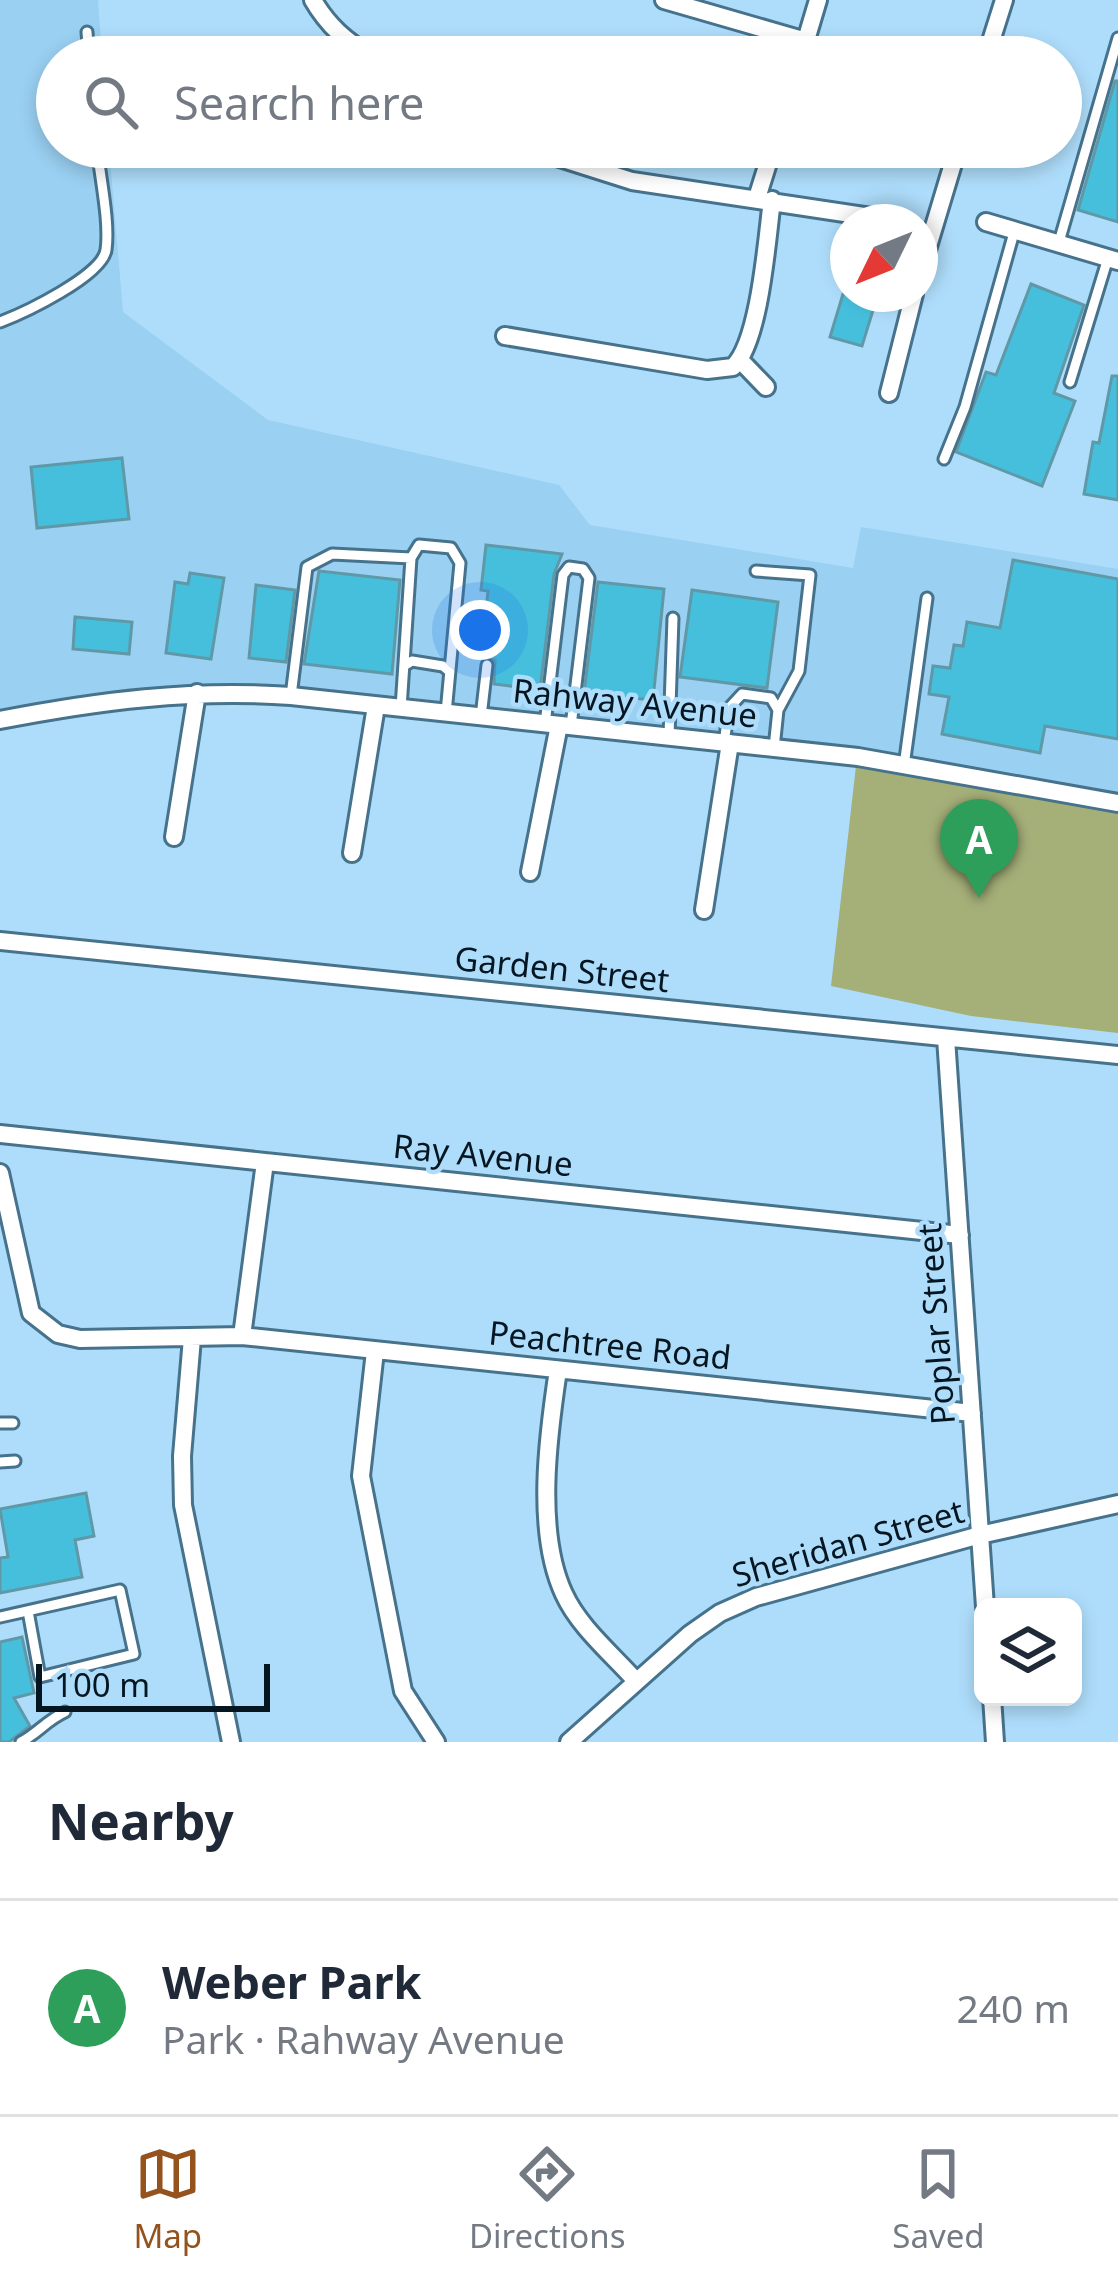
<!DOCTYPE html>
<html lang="en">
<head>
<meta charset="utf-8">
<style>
	body { margin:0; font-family:"Noto Sans",sans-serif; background:#f6f6f7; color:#1f2937 }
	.controls { position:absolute; right:36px; bottom:36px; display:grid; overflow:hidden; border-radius:18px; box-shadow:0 6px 18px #0003 }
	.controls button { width:108px; height:108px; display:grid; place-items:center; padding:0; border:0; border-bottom:3px solid #e0e1e3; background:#fff; color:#1f2937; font:60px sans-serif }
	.compass { position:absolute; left:830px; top:204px; width:108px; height:108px; border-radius:50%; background:#fff; box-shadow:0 6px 18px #0003; rotate:227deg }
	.scale { position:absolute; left:36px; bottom:30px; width:234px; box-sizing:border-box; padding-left:12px; border:6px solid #051621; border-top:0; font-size:33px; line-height:42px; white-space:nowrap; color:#051621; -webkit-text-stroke:9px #aeddfb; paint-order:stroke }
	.you { position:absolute; left:480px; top:630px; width:42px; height:42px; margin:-30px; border:9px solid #fff; border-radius:50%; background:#1a73e8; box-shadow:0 0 0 18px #1a73e833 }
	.badge { display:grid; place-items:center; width:78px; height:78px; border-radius:50%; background:#94531d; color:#fff; font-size:39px; font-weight:700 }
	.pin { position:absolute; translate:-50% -99px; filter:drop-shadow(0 3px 6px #0008) }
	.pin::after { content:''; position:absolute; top:63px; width:42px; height:36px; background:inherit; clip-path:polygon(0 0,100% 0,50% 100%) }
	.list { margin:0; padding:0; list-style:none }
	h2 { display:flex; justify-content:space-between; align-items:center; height:156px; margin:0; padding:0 48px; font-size:51px }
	h2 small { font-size:39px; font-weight:400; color:#747a83 }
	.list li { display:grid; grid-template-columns:78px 1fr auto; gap:36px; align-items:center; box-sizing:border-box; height:216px; padding:0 48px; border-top:3px solid #e0e1e3 }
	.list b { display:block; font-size:45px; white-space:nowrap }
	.list p { margin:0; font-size:39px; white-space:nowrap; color:#747a83 }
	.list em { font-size:39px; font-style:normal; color:#747a83 }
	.icon { flex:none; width:66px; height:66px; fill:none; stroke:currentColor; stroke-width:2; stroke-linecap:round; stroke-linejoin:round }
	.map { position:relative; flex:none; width:1118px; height:1742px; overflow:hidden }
	.search { position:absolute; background:#fff; box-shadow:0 6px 18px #0003; left:36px; right:36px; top:36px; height:132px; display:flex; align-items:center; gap:30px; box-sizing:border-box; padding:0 42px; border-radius:66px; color:#747a83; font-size:45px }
	.sheet { height:372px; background:#fff }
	nav { display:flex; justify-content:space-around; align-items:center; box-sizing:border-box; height:168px; border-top:3px solid #e0e1e3; background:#fff; font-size:33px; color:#747a83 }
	nav a { display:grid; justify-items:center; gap:6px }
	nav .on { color:#94531d }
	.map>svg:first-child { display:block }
	.built { fill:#9ad0f2 }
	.green { fill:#a5af78 }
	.building { fill:#46bfdc; stroke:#5f99a8; stroke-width:3 }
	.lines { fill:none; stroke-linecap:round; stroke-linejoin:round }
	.service-casing { stroke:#46728c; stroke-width:15 }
	.minor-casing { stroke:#46728c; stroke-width:22 }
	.service { stroke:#fff; stroke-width:9 }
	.minor { stroke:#fff; stroke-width:16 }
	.labels { text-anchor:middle; stroke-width:9; stroke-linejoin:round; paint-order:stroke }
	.street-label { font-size:33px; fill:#051621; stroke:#aeddfb }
</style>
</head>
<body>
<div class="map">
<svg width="1118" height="1742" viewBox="0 0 1118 1742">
	<rect width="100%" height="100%" fill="#aeddfb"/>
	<path class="built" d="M 0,0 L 98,0 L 102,57 L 57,57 L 57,147 L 109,147 L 123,312 L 268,420 L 559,485 L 590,525 L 853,568 L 861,527 L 1118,569 L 1118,817 L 857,757 L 216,688 L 0,727 Z"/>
	<path class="green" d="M 857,757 L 1118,810 L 1118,1033 L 971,1016 L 831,986 Z"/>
	<path class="building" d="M 1115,81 L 1118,81 L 1118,222 L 1078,210 Z
		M 1031,284 L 1084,305 L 1054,393 L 1075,401 L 1042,486 L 956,452 L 986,372 L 996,375 Z
		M 843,294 L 878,294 L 862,346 L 830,337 Z
		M 1112,376 L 1118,376 L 1118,500 L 1084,494 L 1093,442 L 1099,443 Z
		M 122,458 L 129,519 L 37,528 L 31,467 Z
		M 486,545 L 562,554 L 554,574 L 540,690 L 494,684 L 495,660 L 481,657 L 488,591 L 481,590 Z
		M 1013,560 L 1118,579 L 1118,739 L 1045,726 L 1040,753 L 942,734 L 949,697 L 929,694 L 933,666 L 950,668 L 954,645 L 963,646 L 967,622 L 1000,628 Z
		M 319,571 L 400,580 L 392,674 L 304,664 Z
		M 190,573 L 224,578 L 211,659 L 166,653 L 175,582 L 188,584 Z
		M 598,582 L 664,589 L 653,700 L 584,693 Z
		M 256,585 L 295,590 L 286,662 L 249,658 Z
		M 692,590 L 778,602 L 767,688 L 680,677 Z
		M 75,617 L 132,622 L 129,654 L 73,649 Z
		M 86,1493 L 94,1536 L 75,1540 L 82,1577 L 0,1593 L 0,1558 L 8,1557 L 0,1509 Z
		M 22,1637 L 34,1693 L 14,1698 L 30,1726 L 9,1742 L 0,1742 L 0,1642 Z"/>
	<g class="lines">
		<defs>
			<path id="service" d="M 87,32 L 89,57
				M 1059,242 L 1118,38
				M 0,322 C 24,313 102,276 106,250 C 110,222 100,177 97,147
				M 1070,382 L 1108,258
				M 944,459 L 965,407 L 1015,229
				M 756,571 L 810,575 L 799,671 L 778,710
				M 404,666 L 412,661 L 443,666 L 449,671
				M 291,696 L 307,567 L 332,554 L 411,558
				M 401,708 L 411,558 L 419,545 L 451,548 L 460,563 L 446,713
				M 481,717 L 487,665
				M 545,724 L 563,575 L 569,567 L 583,569 L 589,578 L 571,726
				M 669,736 L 673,618
				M 724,743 L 729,708 L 742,694 L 771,698 L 778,710 L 774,748
				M 904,766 L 927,598
				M 0,1423 L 13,1423
				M 0,1462 L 15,1461
				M 0,1617 L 120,1590 L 134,1654 L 40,1677 L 28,1611
				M 21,1742 C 38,1733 47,1720 65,1712"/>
			<path id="minor" d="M 313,0 C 328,26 346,41 372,57
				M 664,0 L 806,41
				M 801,57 L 818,0
				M 986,57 L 1004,0
				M 525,147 L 632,181 L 904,222
				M 757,198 L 773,147
				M 986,222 L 1118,261
				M 920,273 L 958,147
				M 505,336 L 707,370 L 733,367 C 760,342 767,238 772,200
				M 740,360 L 766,387
				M 889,393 L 914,294
				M 0,720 C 98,701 191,689 291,696 L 858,757 L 1118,803
				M 174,837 L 197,693
				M 352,853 L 376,706
				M 530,872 L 559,725
				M 704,910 L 730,743
				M 0,941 L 1118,1055
				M 946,1038 L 985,1607
				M 0,1134 L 960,1235
				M 0,1173 L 31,1313 L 58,1334 L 80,1339 L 242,1336 L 972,1413
				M 242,1336 L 265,1162
				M 192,1338 L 182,1456 L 183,1505 L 231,1742
				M 375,1351 L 361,1476 L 403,1691 L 436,1742
				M 558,1370 C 548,1436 535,1532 564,1594 C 579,1627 613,1655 636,1681
				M 992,1697 L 995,1742
				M 569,1742 L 690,1634 L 720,1613 L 756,1597 L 980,1535 L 1118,1504"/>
		</defs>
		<use href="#service" class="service-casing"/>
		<use href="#minor" class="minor-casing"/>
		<use href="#service" class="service"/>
		<use href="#minor" class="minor"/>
	</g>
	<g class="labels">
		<g class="street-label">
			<text transform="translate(635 703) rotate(6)" y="12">Rahway Avenue</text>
			<text transform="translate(562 969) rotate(6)" y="12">Garden Street</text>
			<text transform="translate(483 1155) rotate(6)" y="12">Ray Avenue</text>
			<text transform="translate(936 1324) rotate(-94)" y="12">Poplar Street</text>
			<text transform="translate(610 1345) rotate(6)" y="12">Peachtree Road</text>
			<text transform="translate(848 1543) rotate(-16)" y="12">Sheridan Street</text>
		</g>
	</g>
</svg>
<div class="controls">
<button><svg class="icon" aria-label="layers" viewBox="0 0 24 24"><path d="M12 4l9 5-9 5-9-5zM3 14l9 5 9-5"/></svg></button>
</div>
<svg class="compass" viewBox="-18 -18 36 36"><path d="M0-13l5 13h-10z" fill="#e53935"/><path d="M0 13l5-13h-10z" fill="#747a83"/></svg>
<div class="scale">100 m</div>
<div class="you"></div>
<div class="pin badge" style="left:979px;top:898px;background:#2e9e5b">A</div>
<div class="search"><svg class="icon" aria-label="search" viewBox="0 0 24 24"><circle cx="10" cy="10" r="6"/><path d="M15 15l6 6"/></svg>Search here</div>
</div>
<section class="sheet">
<h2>Nearby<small></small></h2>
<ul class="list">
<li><span class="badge" style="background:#2e9e5b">A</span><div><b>Weber Park</b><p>Park · Rahway Avenue</p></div><em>240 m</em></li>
</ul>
</section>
<nav>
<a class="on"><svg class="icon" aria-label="map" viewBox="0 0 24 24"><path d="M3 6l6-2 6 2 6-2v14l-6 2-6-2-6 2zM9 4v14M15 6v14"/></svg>Map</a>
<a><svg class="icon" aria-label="directions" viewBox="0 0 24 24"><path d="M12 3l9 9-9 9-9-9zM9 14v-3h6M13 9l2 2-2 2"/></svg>Directions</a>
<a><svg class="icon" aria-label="saved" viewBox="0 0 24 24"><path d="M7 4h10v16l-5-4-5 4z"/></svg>Saved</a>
</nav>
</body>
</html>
